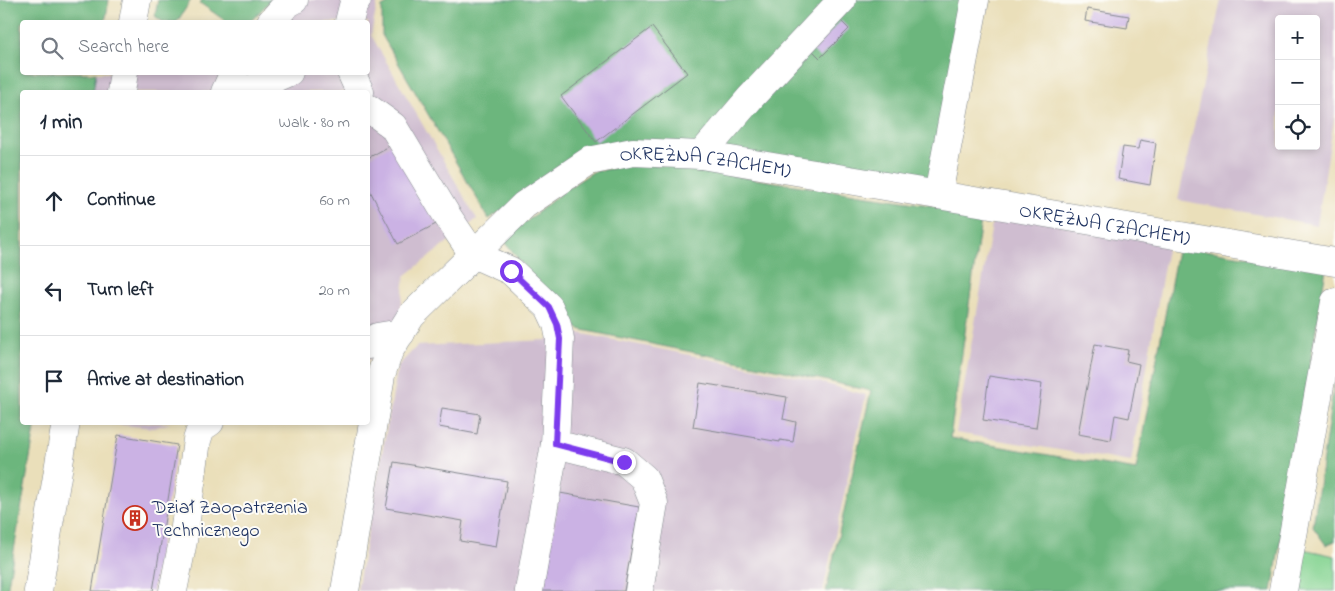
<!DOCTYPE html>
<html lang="en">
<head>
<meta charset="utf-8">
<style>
	body { margin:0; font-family:"Indie Flower",sans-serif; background:#f6f6f7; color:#1f2937 }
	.controls { position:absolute; right:15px; top:15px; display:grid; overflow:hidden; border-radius:5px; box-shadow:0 2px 8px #0003 }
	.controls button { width:45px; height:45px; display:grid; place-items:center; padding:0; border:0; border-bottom:1px solid #e0e1e3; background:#fff; color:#1f2937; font:25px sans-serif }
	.stop { position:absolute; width:15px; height:15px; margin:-11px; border:4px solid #7c3aed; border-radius:50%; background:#fff }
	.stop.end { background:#7c3aed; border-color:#fff; box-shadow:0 1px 5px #0008 }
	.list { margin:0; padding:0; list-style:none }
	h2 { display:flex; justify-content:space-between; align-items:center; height:65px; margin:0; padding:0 20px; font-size:21px }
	h2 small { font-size:16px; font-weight:400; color:#747a83 }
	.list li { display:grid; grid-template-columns:32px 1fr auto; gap:15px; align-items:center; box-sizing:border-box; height:90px; padding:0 20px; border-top:1px solid #e0e1e3 }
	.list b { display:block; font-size:19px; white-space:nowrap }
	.list em { font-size:16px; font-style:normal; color:#747a83 }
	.icon { flex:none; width:28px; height:28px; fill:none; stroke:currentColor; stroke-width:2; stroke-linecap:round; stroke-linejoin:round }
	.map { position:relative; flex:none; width:1335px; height:591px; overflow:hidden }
	.search { position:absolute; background:#fff; box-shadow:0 2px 8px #0003; left:20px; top:20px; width:350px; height:55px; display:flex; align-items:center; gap:12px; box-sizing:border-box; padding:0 18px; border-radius:5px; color:#747a83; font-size:19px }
	.panel { position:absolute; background:#fff; box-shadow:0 2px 8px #0003; left:20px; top:90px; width:350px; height:335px; border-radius:5px }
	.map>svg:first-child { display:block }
	.industrial { fill:#cfbdd0; fill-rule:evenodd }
	.green { fill:#86d493; stroke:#508278 }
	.forest { fill:#6cb67d; stroke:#44726e }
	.building { fill:#cbb2e4 }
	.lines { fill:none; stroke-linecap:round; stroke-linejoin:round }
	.minor-casing { stroke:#82878c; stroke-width:29 }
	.minor { stroke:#fff; stroke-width:28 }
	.route { stroke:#7c3aed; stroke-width:6 }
	.labels { text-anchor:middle; stroke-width:4; stroke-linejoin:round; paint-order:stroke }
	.street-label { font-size:20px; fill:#1b2f5e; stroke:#fdfcf7 }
	.poi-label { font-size:20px; fill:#1b2f5e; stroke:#fdfcf7; text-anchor:start }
</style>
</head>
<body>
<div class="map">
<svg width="1335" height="591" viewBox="0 0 1335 591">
	<rect width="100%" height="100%" fill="#fdfcf7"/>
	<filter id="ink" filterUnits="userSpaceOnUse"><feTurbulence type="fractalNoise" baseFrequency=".02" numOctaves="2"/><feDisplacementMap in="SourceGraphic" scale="10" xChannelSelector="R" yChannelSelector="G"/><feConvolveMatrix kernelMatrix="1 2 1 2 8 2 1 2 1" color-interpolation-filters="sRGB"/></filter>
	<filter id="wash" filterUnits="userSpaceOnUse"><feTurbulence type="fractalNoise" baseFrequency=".0096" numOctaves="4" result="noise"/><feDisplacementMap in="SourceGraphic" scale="20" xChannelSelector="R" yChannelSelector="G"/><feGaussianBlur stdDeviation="1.12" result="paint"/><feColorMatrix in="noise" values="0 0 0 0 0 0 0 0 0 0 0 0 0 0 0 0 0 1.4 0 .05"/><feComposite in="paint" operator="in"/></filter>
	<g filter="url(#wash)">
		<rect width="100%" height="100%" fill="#eadfba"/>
		<path class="industrial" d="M 276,0 L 378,0 L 371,35 L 477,219 L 405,276 L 400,315 L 371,359 L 368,360 L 368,92 L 91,92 L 95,73 L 368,72 L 368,22 L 258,22 Z
			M 1221,0 L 1335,0 L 1335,113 L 1317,225 L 1178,200 ZM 1279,19 L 1316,19 L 1316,146 L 1279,146 Z
			M 994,213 L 1168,242 L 1131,462 L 956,433 Z
			M 574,332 L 805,378 L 866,395 L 823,591 L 357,591 L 398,366 L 417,346 L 545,340 Z
			M 103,423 L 171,423 L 153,428 Z"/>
		<path class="green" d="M 1303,549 L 1335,556 L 1335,591 L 1294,591 Z"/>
		<path class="forest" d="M 0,0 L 109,0 L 105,22 L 22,22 L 22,72 L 96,73 L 93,92 L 22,92 L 22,422 L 36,423 L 7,591 L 0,591 Z
			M 158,0 L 191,0 L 177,22 L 163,22 L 155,16 Z
			M 202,0 L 271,0 L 250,22 L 227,22 L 200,3 Z
			M 394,0 L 966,0 L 932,182 L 626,143 L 557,173 L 489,219 L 382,35 L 382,7 Z
			M 629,165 L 661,165 L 982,213 L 950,438 L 1136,470 L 1178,246 L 1326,269 L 1272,591 L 826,591 L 871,391 L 771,368 L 578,329 L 524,267 L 504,240 L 565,190 L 593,172 Z
			M 1335,376 L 1335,541 L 1326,545 L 1313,527 Z"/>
		<g id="blocks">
			<path class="building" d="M 1087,9 L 1129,16 L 1127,28 L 1085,21 Z
				M 841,21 L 849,29 L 820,58 L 812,50 Z
				M 652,27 L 687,73 L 596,142 L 561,96 Z
				M 1140,140 L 1156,143 L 1150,185 L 1118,179 L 1123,147 L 1138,149 Z
				M 393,144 L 436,224 L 398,244 L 368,187 L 368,158 Z
				M 1095,344 L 1128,350 L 1126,361 L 1139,364 L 1129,418 L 1115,415 L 1111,440 L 1078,434 Z
				M 989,376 L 1042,384 L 1036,428 L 983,420 Z
				M 700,383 L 787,397 L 783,419 L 796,422 L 793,442 L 780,440 L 780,442 L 693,427 Z
				M 442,408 L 480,414 L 477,434 L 439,427 Z
				M 118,435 L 177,445 L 153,591 L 92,591 Z
				M 394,462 L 507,481 L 496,547 L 460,541 L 463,521 L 386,508 Z
				M 560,493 L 639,507 L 624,591 L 543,591 Z"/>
		</g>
	</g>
	<g filter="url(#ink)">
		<use href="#blocks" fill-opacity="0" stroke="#82878c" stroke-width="1"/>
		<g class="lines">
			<defs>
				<g id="minor">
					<path d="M 133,22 L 137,0"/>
					<path d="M 271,22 L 287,4 L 294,0"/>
					<path d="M 349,22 L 353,6 L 357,0"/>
					<path d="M 351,72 L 360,92"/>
					<path d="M 121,92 L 124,72"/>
					<path d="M 225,92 L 234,72"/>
					<path d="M 243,92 L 289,72"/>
					<path d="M 368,108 L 393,126 L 446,214 L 473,254 L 511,271 L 549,307 L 557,324 L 560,339 L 555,444 L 529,591"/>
					<path d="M 701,155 L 751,97 L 842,0"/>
					<path d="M 938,195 L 975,0"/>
					<path d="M 368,345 L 377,337 L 401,333"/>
					<path d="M 555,444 L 624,461 L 644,478 L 654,503 L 639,591"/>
					<path d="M 38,591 L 66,422"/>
					<path d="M 173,591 L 183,541 L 197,440 L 201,428 L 210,422"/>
					<path id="s1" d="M 345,591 L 381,375 L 389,351 L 411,316 L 524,205 L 589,161 L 633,152 L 701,155 L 1335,262"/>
					<path d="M 1283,591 L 1335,302"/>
				</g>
			</defs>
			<use href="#minor" class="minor-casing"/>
			<use href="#minor" class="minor"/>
		</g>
	</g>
	<g class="lines" filter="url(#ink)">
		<path class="route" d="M 511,271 L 549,307 L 557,324 L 560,339 L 555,444 L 624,462"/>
	</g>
	<defs>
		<symbol id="building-ring" viewBox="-11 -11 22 22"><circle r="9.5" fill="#fdfcf7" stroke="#c8321e" stroke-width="1.5"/><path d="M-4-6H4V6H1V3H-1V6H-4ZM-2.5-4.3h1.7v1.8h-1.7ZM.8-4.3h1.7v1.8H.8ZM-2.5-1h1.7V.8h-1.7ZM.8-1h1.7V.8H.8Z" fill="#c8321e"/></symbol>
	</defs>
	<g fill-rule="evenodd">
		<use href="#building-ring" x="121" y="504" width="28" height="28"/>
	</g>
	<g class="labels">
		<g class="street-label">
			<text dy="7" stroke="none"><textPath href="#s1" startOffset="640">OKRĘŻNA (ZACHEM)</textPath></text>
			<text dy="7" stroke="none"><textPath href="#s1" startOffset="1045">OKRĘŻNA (ZACHEM)</textPath></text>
		</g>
		<g class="poi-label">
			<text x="152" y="513">Dział Zaopatrzenia<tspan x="152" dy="23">Technicznego</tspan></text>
		</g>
	</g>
</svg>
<div class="controls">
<button>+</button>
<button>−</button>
<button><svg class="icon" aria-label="locate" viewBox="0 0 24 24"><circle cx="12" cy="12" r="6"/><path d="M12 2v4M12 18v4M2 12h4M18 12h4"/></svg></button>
</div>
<div class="stop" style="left:511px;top:271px"></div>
<div class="stop end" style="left:624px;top:462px"></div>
<div class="search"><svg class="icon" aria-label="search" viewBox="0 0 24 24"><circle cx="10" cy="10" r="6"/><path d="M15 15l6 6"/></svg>Search here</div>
<section class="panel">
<h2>1 min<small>Walk · 80 m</small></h2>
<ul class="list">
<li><svg class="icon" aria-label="ahead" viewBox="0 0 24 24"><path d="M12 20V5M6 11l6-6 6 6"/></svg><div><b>Continue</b></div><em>60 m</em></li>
<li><svg class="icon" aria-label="left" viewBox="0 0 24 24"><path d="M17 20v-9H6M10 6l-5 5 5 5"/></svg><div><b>Turn left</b></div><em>20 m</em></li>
<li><svg class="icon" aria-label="arrive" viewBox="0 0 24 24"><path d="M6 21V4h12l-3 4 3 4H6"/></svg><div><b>Arrive at destination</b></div></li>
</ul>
</section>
</div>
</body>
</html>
